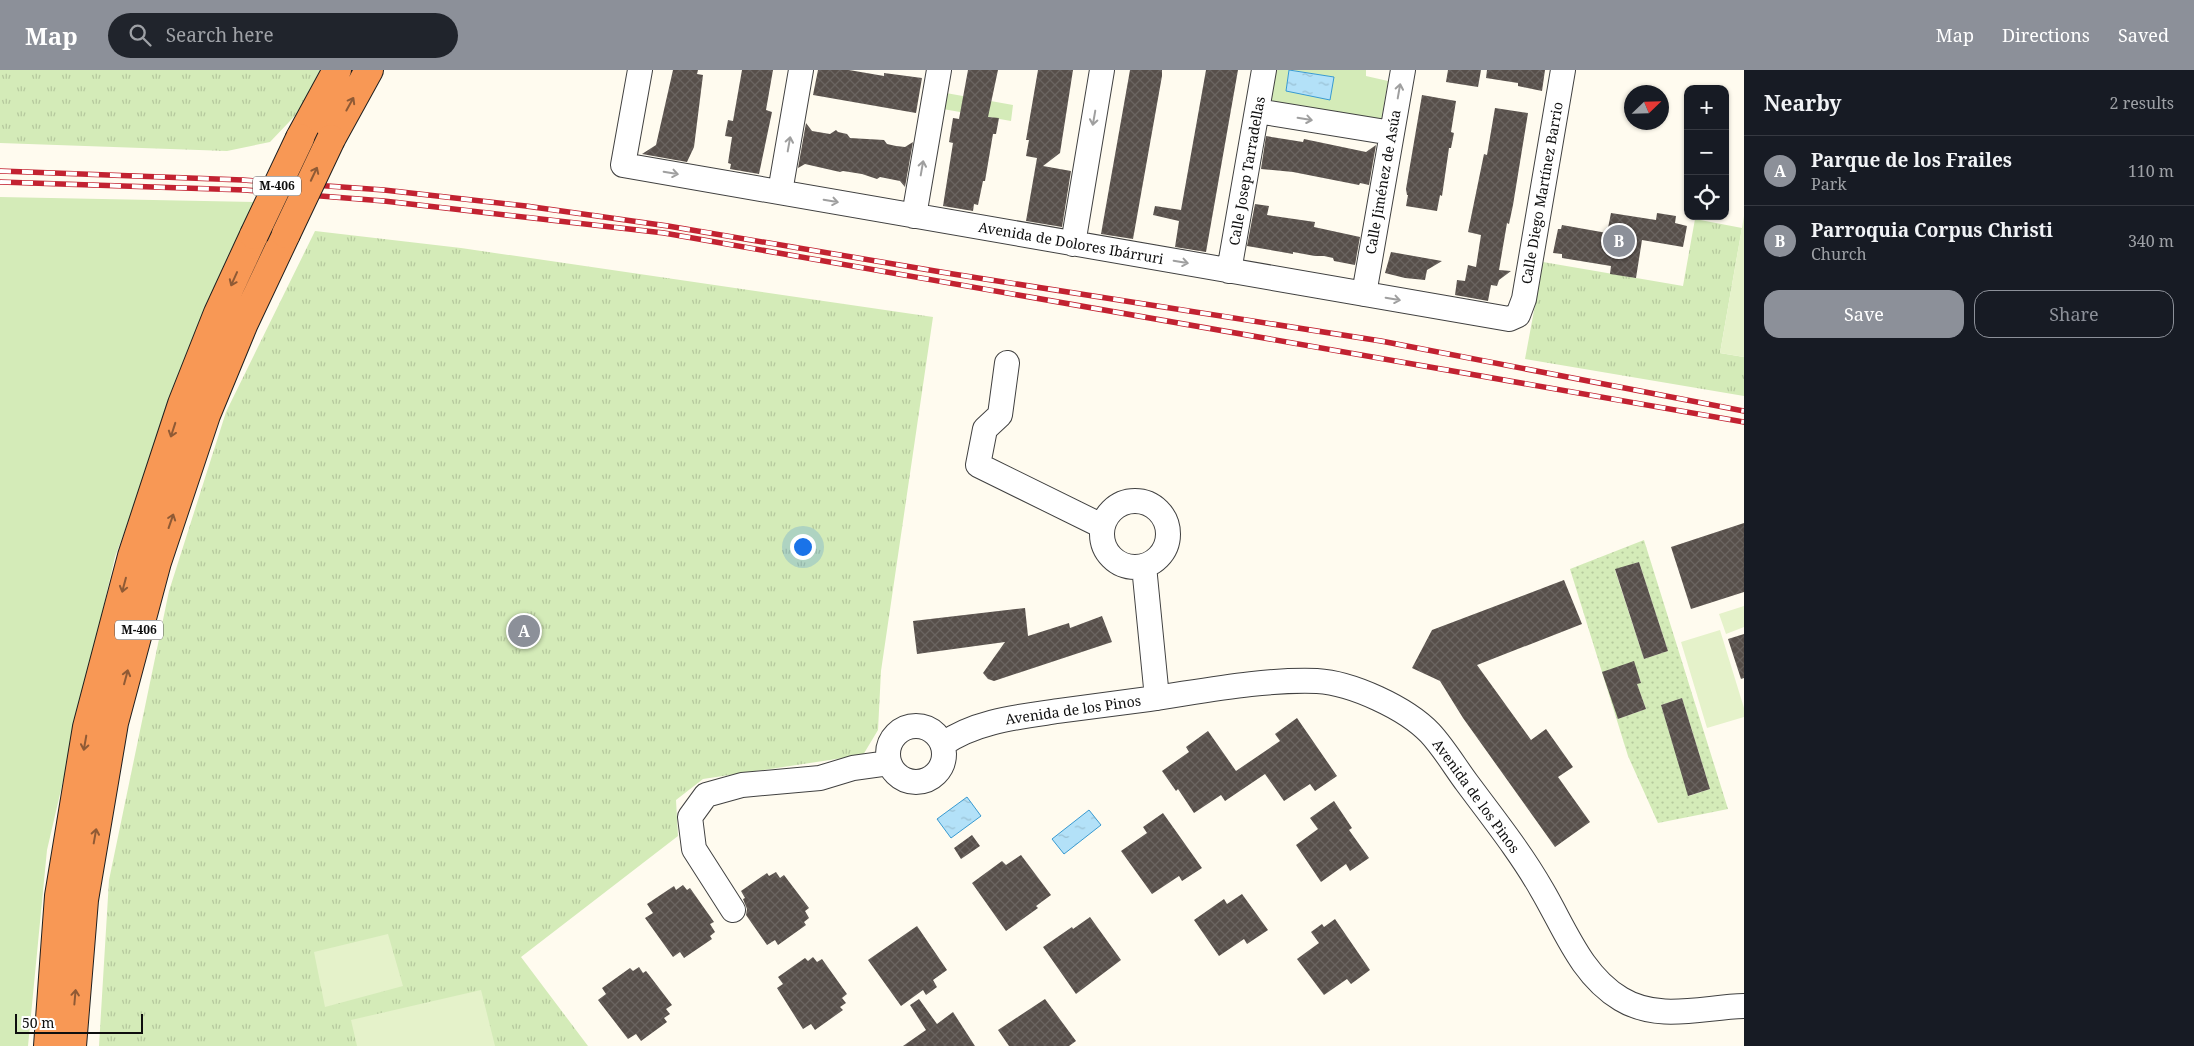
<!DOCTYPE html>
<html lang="en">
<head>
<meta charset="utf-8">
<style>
	body { margin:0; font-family:"Noto Serif",serif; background:#20242c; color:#f1f3f6 }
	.controls { position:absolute; right:15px; top:15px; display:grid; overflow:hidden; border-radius:10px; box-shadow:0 1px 4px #0004 }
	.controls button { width:45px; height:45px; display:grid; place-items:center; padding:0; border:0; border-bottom:1px solid #363941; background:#171b24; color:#f1f3f6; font:25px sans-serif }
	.compass { position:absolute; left:1624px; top:15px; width:45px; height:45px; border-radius:50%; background:#171b24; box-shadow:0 1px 4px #0004; rotate:67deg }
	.scale { position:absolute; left:15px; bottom:12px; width:128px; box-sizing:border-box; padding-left:5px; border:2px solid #0e0e0e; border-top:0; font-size:14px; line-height:18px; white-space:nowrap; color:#0e0e0e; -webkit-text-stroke:4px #fff; paint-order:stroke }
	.you { position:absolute; left:802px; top:476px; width:18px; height:18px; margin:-12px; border:4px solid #fff; border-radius:50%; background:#1a73e8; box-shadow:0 0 0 8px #1a73e833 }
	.badge { display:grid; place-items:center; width:32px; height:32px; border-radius:50%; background:#8c9099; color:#fff; font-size:16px; font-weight:700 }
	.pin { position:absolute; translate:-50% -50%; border:2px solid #fff; box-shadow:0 1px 5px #0006 }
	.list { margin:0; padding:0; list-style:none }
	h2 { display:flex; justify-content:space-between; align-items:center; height:65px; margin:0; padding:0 20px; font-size:21px }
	h2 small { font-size:16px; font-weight:400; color:#9ea1a6 }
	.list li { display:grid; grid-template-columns:32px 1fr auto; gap:15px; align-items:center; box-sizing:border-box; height:70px; padding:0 20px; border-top:1px solid #363941 }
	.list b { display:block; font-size:19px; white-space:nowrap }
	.list p { margin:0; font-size:16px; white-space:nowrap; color:#9ea1a6 }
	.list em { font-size:16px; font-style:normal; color:#9ea1a6 }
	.actions { display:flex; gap:10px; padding:15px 20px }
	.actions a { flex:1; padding:11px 0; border:1px solid #8c9099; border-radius:15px; text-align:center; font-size:18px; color:#8c9099 }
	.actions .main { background:#8c9099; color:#fff }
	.icon { flex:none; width:28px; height:28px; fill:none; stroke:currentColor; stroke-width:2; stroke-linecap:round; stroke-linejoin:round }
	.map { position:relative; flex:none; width:1744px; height:976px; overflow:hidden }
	header { display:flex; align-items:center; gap:30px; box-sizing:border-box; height:70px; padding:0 25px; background:#8c9099; color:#fff }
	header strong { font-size:24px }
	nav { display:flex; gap:28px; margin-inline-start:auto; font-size:18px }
	.search { width:350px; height:45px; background:#20242c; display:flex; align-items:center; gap:12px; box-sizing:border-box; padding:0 18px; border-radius:28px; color:#9ea1a6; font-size:19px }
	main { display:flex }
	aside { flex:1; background:#171b24 }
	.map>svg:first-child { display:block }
	.grass { fill:#d4ebb8 }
	.park { fill:url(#park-tufts) }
	.garden { fill:url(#garden-dots); fill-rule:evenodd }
	.pitch { fill:#e5f2ca }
	.water { fill:url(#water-ripples); stroke:#389ad1 }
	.building { fill:url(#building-cross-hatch) }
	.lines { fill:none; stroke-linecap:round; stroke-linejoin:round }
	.minor-casing { stroke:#414141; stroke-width:26 }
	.highway-casing { stroke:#1f1f1f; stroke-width:30 }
	.minor { stroke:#fff; stroke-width:24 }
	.highway { stroke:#f89855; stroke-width:28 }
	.rail-casing { stroke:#c22231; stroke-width:5.5 }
	.rail { stroke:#fff; stroke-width:4; stroke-dasharray:11; stroke-linecap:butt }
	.highway-bridge-casing { stroke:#1f1f1f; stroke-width:30; stroke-linecap:butt }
	.highway-bridge { stroke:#f89855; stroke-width:28 }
	.oneway { stroke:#9f9f9f }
	.oneway2 { stroke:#8f5a35 }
	.labels { text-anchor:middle; stroke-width:5; stroke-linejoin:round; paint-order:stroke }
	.shield { fill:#fff; stroke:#565656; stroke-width:1 }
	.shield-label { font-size:12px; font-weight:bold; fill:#0e0e0e }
	.street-label { font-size:14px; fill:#0e0e0e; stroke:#fff }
</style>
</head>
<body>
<header>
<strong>Map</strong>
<div class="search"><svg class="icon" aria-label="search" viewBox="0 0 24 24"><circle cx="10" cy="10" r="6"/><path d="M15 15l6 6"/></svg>Search here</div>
<nav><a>Map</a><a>Directions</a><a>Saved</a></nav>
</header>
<main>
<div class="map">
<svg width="1744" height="976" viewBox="0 0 1744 976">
	<defs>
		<pattern id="park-tufts" width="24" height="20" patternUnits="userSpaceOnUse" patternTransform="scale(1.25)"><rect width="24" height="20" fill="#d4ebb8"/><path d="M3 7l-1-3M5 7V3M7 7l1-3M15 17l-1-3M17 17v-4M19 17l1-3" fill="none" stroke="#b5c89d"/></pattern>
		<pattern id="garden-dots" width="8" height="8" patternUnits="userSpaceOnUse" patternTransform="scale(1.25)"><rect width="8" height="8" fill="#d4ebb8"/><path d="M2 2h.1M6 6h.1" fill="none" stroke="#b5c89d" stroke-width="1.8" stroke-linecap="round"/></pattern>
		<pattern id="water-ripples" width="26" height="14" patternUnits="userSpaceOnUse" patternTransform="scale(1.25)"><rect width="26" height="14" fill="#b3e1f8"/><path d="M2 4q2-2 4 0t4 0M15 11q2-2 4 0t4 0" fill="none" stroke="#99c0d3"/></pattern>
		<pattern id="building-cross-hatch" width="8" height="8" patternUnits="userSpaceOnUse" patternTransform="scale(1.25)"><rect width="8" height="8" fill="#574f4a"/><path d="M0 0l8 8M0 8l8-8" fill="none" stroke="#6a6460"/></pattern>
	</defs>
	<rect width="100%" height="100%" fill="#fffbef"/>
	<path class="grass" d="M 1275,0 L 1289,0 L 1286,21 L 1333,7 L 1291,0 L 1366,0 L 1366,6 L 1388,11 L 1381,52 L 1269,32 Z
		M 946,23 L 1013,35 L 1011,51 L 943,39 Z
		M 0,127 L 255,132 L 211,227 L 115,487 L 47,780 L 28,976 L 0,976 Z"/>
	<path class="park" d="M 0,0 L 334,0 L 329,10 L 270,72 L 227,81 L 0,73 Z
		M 1695,149 L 1742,158 L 1720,283 L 1744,287 L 1744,326 L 1525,289 L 1543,192 L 1683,216 Z
		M 315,161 L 461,178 L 933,247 L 881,601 L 878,660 L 863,685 L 703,709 L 676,730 L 678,766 L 521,887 L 588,976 L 99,976 L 109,810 L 169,521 L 226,342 Z"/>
	<path class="garden" d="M 1644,470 L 1728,739 L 1658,753 L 1628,686 L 1570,499 ZM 1639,492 L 1668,581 L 1644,589 L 1615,500 ZM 1636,600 L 1641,612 L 1637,614 L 1646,639 L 1618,649 ZM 1682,628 L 1710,719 L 1689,726 L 1661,635 Z"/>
	<path class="pitch" d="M 1744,146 L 1744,287 L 1720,283 Z
		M 1744,536 L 1744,557 L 1726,564 L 1719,544 Z
		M 1720,560 L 1744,638 L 1744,647 L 1707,658 L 1681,572 Z
		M 388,864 L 403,916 L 325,937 L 314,882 Z
		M 481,920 L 495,976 L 357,976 L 351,950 Z"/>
	<path class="water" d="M 1289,0 L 1334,7 L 1330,30 L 1286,21 Z
		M 967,727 L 981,746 L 951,768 L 937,749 Z
		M 1089,740 L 1101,755 L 1064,784 L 1052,769 Z"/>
	<path class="building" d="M 673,0 L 698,0 L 697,4 L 703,5 L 694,77 L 687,92 L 642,84 L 656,75 Z
		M 742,0 L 773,0 L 766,40 L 772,42 L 759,104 L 730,99 L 731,94 L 728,93 L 732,67 L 725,66 L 728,50 L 733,51 Z
		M 818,0 L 849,0 L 884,6 L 884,3 L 922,8 L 916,43 L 813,25 Z
		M 968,0 L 998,0 L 988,47 L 999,48 L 996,64 L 993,64 L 985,111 L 983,111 L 978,135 L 974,134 L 973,141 L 943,136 L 953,73 L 949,72 L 953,48 L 959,49 Z
		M 1038,0 L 1073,0 L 1060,83 L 1043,96 L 1071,101 L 1062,157 L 1026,151 L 1037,88 L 1026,86 L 1029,70 L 1026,70 Z
		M 1130,0 L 1162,0 L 1162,6 L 1133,169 L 1101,164 Z
		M 1206,0 L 1238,0 L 1206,182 L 1175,177 L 1179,151 L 1153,145 L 1155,136 L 1181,140 Z
		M 1448,0 L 1481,0 L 1478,17 L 1446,12 Z
		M 1487,0 L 1545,0 L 1542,21 L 1518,16 L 1518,13 L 1486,8 Z
		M 1422,25 L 1456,31 L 1451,62 L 1454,63 L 1451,78 L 1449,78 L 1442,126 L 1440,125 L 1437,141 L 1406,136 L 1408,125 L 1407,125 L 1406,119 Z
		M 1495,38 L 1528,43 L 1513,135 L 1509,154 L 1507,153 L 1499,200 L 1511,201 L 1499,210 L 1497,216 L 1491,215 L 1488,231 L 1455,225 L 1457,210 L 1465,211 L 1468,195 L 1476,197 L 1481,165 L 1468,162 L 1484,84 L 1487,85 Z
		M 806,53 L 812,61 L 830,64 L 836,60 L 838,62 L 847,64 L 850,68 L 884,70 L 887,74 L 896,76 L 905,77 L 913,72 L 905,117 L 900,111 L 880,107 L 877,109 L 862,104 L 843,101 L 840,102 L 805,94 L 798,98 Z
		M 1266,66 L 1303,72 L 1304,69 L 1366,82 L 1376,75 L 1369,115 L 1360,113 L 1359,115 L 1293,102 L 1261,99 Z
		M 1255,134 L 1269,136 L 1267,145 L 1315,152 L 1314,157 L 1360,167 L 1355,195 L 1334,191 L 1333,188 L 1324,186 L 1315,186 L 1293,182 L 1293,184 L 1247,176 Z
		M 1611,143 L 1656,150 L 1657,143 L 1676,146 L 1675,153 L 1687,156 L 1683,177 L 1642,170 L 1636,208 L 1610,204 L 1611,196 L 1562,188 L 1562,184 L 1553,183 L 1558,159 L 1561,159 L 1562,155 L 1607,163 Z
		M 1391,182 L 1442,191 L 1427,200 L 1425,210 L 1405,208 L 1385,203 Z
		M 1744,453 L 1744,522 L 1691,539 L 1671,477 Z
		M 1639,492 L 1668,581 L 1644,589 L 1615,499 Z
		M 1564,510 L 1582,554 L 1477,595 L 1531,670 L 1546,659 L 1573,697 L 1558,707 L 1590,752 L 1555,777 L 1463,648 L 1440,611 L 1412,598 L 1432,560 Z
		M 1025,538 L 1028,566 L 1069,553 L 1070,558 L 1102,546 L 1112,572 L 994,611 L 988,609 L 983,603 L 1005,572 L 917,584 L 913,551 Z
		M 1744,564 L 1744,608 L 1741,609 L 1728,569 Z
		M 1634,591 L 1641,613 L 1637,614 L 1646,639 L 1618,649 L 1602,602 Z
		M 1682,628 L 1710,719 L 1688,726 L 1661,635 Z
		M 1297,648 L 1337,706 L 1315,721 L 1310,714 L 1284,731 L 1265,704 L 1225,731 L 1221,725 L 1194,743 L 1178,719 L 1176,721 L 1162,701 L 1189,682 L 1186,677 L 1208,661 L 1236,701 L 1280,671 L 1275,664 Z
		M 1334,731 L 1352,758 L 1349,760 L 1369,788 L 1350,801 L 1346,794 L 1321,812 L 1296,775 L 1318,759 L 1310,748 Z
		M 1163,743 L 1202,798 L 1182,811 L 1179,806 L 1152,824 L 1121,781 L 1147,763 L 1143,757 Z
		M 972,765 L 980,776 L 961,789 L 954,778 Z
		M 1021,785 L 1051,825 L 1036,836 L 1038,838 L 1006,861 L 972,813 L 1002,791 L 1006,795 Z
		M 776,802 L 780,808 L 784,805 L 809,838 L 805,841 L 809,848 L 804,852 L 806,855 L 778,875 L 775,870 L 767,875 L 746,845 L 747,839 L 743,829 L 745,828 L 741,821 L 767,803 L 769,806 Z
		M 683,815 L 687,820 L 690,818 L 714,852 L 710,854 L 715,862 L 710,866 L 712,869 L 684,888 L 680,882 L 673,887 L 645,848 L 653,843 L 647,834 L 674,816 L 676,820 Z
		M 1242,824 L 1268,860 L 1247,874 L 1244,869 L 1219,886 L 1194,850 L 1224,829 L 1227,834 Z
		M 1090,847 L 1121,890 L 1076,924 L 1043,877 L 1072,857 L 1073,859 Z
		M 1335,849 L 1370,900 L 1351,914 L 1347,909 L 1324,925 L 1297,889 L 1319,873 L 1311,862 L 1322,854 L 1324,857 Z
		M 917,856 L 947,900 L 933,910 L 937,917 L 926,925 L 923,920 L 901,936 L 868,890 Z
		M 813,887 L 817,892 L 822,889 L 847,924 L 842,928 L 846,933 L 840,937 L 843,940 L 815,960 L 811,954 L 803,959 L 777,918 L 783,914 L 778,907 L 805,888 L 808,891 Z
		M 639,897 L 643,903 L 646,901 L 672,935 L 666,939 L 670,944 L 664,948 L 667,952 L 641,971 L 636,964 L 628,969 L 598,930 L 606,924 L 602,918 L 630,898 L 633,901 Z
		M 919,929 L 937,954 L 953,942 L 975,976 L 903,976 L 926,960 L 910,935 Z
		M 1045,929 L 1076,971 L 1069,976 L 1009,976 L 998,960 Z"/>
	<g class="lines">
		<defs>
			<path id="minor" d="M 640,0 L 623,95 L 1509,249 L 1518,245 L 1524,229 L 1563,0
				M 1257,41 L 1392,63
				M 780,122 L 801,0
				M 914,146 L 939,0
				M 1073,174 L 1102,0
				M 1229,201 L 1264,0
				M 1364,224 L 1403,0
				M 1007,293 L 1000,345 L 985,359 L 978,395 L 1102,456
				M1102 464a33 33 0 1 1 66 0a33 33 0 1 1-66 0Z
				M 1144,496 L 1157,628
				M888 684a28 28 0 1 1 56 0a28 28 0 1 1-56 0Z
				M 943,674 C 976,651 1018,647 1058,641 C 1088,637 1118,633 1149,629 C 1204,621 1262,609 1317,611 C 1352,613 1406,638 1430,663 C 1444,678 1455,697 1467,713 C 1493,748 1521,783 1542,820 C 1565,859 1581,905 1621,929 C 1659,952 1703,937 1744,936
				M 733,840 L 694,779 L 690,747 L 706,725 L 742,715 L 820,708 L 853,698 L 889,693"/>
			<path id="highway" d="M 300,68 L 337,0
				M 331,69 L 369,0
				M 48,976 L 59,826 L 87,657 L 132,486 L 182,334 L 218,243 L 254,165
				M 72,976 L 84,830 L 114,653 L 157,492 L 206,345 L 244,253 L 286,164"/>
		</defs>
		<use href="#minor" class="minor-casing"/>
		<use href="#highway" class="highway-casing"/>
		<use href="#minor" class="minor"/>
		<use href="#highway" class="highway"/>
		<defs>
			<path id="rail" d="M 0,101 L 243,110 L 384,120 L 526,136 L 668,156 L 953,204 L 1381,271 L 1744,341
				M 0,112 L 245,120 L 384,131 L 664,163 L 1744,352"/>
		</defs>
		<use href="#rail" class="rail-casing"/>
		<use href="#rail" class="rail"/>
		<defs>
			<path id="highway-bridge" d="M 286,164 L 331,69
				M 254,165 L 300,68"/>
		</defs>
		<use href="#highway-bridge" class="highway-bridge-casing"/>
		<use href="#highway-bridge" class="highway-bridge"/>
	</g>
	<defs><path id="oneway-shaft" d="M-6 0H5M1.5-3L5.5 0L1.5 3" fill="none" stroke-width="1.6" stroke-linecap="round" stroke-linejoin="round" transform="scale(1.25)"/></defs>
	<g class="oneway">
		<use href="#oneway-shaft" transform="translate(1399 21) rotate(-80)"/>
		<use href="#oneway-shaft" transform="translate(1094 48) rotate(100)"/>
		<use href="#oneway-shaft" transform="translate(1305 49) rotate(9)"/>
		<use href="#oneway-shaft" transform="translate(789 74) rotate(-80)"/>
		<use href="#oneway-shaft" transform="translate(922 98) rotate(-80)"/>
		<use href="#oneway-shaft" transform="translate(671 103) rotate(10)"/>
		<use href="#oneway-shaft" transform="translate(831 131) rotate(10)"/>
		<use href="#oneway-shaft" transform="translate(1181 192) rotate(10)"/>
		<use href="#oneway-shaft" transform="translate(1393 229) rotate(10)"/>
	</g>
	<g class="oneway2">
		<use href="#oneway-shaft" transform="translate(350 34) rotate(-61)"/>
		<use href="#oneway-shaft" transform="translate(314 104) rotate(-65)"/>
		<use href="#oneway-shaft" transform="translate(234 209) rotate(114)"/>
		<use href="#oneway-shaft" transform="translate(173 360) rotate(108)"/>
		<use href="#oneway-shaft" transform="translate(171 451) rotate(-71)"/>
		<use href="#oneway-shaft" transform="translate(124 515) rotate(105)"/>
		<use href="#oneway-shaft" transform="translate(126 607) rotate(-75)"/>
		<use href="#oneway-shaft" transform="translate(85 673) rotate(100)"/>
		<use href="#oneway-shaft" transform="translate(95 766) rotate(-80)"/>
		<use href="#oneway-shaft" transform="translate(75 927) rotate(-85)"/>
	</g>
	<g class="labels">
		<g class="shield">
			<rect x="253" y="106.5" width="48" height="19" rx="4"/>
			<rect x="115" y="550.5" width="48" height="19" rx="4"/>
		</g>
		<g class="shield-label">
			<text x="277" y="120">M-406</text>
			<text x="139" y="564">M-406</text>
		</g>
		<g class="street-label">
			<text transform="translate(1247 101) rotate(-80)" y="5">Calle Josep Tarradellas</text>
			<text transform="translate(1383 112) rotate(-80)" y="5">Calle Jiménez de Asúa</text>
			<text transform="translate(1542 123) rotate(-80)" y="5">Calle Diego Martínez Barrio</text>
			<text transform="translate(1071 173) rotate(10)" y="5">Avenida de Dolores Ibárruri</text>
			<text transform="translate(1073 640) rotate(-8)" y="5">Avenida de los Pinos</text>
			<text transform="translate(1476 726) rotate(54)" y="5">Avenida de los Pinos</text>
		</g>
	</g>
</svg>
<div class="controls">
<button>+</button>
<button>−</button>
<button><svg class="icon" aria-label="locate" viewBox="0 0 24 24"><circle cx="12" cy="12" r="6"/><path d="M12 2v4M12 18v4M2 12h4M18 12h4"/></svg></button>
</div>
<svg class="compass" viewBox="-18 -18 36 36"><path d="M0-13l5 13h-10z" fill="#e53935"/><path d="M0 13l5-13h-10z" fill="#9ea1a6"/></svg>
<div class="scale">50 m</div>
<div class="you"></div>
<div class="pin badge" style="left:524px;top:561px">A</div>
<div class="pin badge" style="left:1619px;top:171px">B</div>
</div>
<aside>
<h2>Nearby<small>2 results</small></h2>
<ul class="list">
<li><span class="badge">A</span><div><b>Parque de los Frailes</b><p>Park</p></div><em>110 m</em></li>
<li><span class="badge">B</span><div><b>Parroquia Corpus Christi</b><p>Church</p></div><em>340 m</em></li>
</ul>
<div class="actions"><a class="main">Save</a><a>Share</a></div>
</aside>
</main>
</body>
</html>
